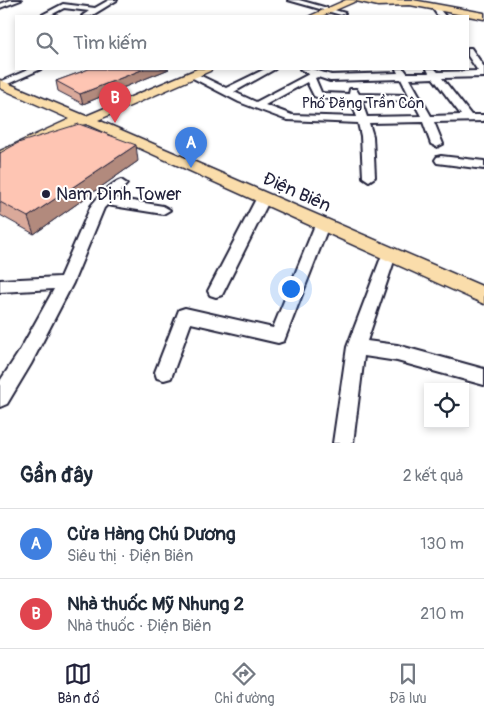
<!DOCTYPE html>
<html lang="vi">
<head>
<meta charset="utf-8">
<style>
	body { margin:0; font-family:Pangolin,sans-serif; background:#f2f2f3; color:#1f2937 }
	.controls { position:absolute; right:15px; bottom:15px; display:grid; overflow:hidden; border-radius:0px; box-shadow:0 2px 8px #0003 }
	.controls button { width:45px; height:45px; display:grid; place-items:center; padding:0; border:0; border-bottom:1px solid #e0e1e3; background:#fff; color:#1f2937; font:25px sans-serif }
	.you { position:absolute; left:290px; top:288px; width:18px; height:18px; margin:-12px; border:4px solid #fff; border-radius:50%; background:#1a73e8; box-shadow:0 0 0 8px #1a73e833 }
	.badge { display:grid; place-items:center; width:32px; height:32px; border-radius:50%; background:#22223b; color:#fff; font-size:16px; font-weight:700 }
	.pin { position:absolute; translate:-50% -41px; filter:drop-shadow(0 1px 2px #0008) }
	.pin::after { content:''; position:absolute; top:26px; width:18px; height:15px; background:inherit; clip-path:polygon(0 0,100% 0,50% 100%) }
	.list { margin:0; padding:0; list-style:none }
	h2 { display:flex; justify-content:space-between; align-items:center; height:65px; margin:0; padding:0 20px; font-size:21px }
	h2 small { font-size:16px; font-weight:400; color:#747a83 }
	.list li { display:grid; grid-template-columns:32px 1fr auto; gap:15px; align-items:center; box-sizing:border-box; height:70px; padding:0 20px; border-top:1px solid #e0e1e3 }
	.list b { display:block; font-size:19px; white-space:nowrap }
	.list p { margin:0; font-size:16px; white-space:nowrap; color:#747a83 }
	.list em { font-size:16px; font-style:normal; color:#747a83 }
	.icon { flex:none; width:28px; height:28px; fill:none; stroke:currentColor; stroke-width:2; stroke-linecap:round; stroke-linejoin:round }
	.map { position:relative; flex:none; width:484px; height:443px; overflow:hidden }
	.search { position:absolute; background:#fff; box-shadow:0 2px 8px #0003; left:15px; right:15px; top:15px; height:55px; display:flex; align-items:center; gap:12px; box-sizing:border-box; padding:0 18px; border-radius:0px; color:#747a83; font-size:19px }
	.sheet { height:205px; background:#fff }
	nav { display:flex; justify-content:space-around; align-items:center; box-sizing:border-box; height:70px; border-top:1px solid #e0e1e3; background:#fff; font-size:14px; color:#747a83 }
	nav a { display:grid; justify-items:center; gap:2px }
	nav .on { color:#22223b }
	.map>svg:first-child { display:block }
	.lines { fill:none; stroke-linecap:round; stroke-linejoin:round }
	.minor-casing { stroke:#22223b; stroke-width:4 }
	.major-casing { stroke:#22223b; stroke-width:3 }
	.minor { fill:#fff; fill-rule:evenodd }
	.major { fill:#faddab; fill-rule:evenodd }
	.wall { fill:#daa99a; stroke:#22223b }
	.shaded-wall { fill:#b28a7d; stroke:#22223b }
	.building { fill:#fec5b3; stroke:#22223b }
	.poi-dot { fill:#22223b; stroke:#fff; stroke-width:2 }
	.labels { text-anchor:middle; stroke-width:4; stroke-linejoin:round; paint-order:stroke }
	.far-street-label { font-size:15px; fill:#22223b; stroke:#fff }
	.street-label { font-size:18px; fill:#22223b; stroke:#fff }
	.poi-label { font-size:18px; fill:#22223b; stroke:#fff; text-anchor:start }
</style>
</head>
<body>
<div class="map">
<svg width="484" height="443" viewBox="0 0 484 443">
	<rect width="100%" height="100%" fill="#fff"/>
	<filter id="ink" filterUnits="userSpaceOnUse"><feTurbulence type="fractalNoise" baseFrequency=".02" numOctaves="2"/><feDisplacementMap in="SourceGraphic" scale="10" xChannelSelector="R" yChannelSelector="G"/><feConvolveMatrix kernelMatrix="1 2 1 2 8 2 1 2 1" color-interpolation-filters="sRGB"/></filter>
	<g filter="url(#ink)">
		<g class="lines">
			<defs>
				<path id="minor" d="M 11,0 L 21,0 L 0,8 L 0,4 Z
					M 109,0 L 117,0 L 91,16 L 82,16 L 89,11 L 64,8 L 49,16 L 40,16 L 63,4 L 95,8 Z
					M 288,0 L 299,0 L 345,13 L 341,15 Z
					M 432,5 L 436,5 L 445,16 L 438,16 L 431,6 Z
					M 468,48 L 471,48 L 484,67 L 484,77 L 442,78 L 471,115 L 484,115 L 484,121 L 434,122 L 443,144 L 437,147 L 431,144 L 423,122 L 369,123 L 373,136 L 375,177 L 369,181 L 363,177 L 361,136 L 358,123 L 287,120 L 239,102 L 187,75 L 192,72 L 195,73 L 226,88 L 265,69 L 275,69 L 234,92 L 256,102 L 309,74 L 300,69 L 312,69 L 331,75 L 398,73 L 396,69 L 404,69 L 407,73 L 429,73 L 427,69 L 435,69 L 438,72 L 478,71 L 468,56 ZM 318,77 L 330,81 L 401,79 L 409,95 L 359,94 L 356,89 L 350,89 L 349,94 L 323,93 L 321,92 L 315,78 ZM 433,78 L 461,115 L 431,116 L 410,79 ZM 307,82 L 314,96 L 319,98 L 351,100 L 357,117 L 292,115 L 265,105 ZM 361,100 L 413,101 L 421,116 L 367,117 Z
					M 30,69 L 41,69 L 10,83 L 7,84 L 2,81 Z
					M 441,156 L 484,161 L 484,169 L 437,163 L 435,160 L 437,157 Z
					M 121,180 L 127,184 L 114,198 L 163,206 L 170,210 L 163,214 L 107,205 L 104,208 L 73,283 L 31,364 L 7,404 L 0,407 L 0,381 L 19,352 L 54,289 L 0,292 L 0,280 L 60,277 L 91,206 C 97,198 111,183 121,180 Z
					M 263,195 L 270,199 L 222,295 L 216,297 L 210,295 L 208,291 L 256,199 Z
					M 322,220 L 327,222 L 329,225 L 284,341 L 278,343 L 191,323 L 171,378 L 164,380 L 157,378 L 155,372 L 179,310 L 185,308 L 273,328 L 315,225 L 317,222 Z
					M 389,250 L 394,251 L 396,255 L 367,341 L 397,345 L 484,369 L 484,385 L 397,361 L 364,356 L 353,443 L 333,443 L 347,347 L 382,255 L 384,251 Z"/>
				<path id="major" d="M 346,0 L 413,0 L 484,13 L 484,19 L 410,5 L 378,6 L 356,1 L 322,16 L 310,16 Z
					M 197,69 L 212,69 L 210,71 L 98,120 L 484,287 L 484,304 L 86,124 L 76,126 L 0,161 L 0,151 L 70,119 L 0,88 L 0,80 L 86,116 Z"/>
			</defs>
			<use href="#minor" class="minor-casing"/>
			<use href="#major" class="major-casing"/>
			<use href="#minor" class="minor"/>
			<use href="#major" class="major"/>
		</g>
		<path class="wall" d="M 89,69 L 169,69 L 83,104 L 58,91 L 56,81 Z
			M 0,153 L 138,161 L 34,234 L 0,215 Z"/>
		<path class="shaded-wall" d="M 144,69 L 169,69 L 83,104 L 80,94 Z
			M 136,145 L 138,161 L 34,234 L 28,217 Z"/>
		<path class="building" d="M 89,69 L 144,69 L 80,94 L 56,81 Z
			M 79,124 L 136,145 L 28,217 L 0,202 L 0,153 L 18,143 Z"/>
	</g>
	<circle class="poi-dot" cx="46" cy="194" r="5"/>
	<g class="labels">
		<g class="far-street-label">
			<text x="363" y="108">Phố Đặng Trần Côn</text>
		</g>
		<g class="street-label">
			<text transform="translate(297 192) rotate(24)" y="6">Điện Biên</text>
		</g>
		<g class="poi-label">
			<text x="56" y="200">Nam Định Tower</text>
		</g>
	</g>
</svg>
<div class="controls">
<button><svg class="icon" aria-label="locate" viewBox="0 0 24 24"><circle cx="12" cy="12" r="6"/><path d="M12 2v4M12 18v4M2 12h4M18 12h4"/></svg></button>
</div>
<div class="you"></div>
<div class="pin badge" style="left:191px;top:168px;background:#3f7fe0">A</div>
<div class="pin badge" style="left:115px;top:123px;background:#e0444e">B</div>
<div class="search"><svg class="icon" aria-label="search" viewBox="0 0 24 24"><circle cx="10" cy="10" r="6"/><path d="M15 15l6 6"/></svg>Tìm kiếm</div>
</div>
<section class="sheet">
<h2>Gần đây<small>2 kết quả</small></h2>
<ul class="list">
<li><span class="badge" style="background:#3f7fe0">A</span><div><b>Cửa Hàng Chú Dương</b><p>Siêu thị · Điện Biên</p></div><em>130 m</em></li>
<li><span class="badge" style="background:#e0444e">B</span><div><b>Nhà thuốc Mỹ Nhung 2</b><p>Nhà thuốc · Điện Biên</p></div><em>210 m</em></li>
</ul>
</section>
<nav>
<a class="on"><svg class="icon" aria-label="map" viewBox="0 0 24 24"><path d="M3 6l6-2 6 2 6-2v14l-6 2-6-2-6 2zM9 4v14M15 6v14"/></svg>Bản đồ</a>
<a><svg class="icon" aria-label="directions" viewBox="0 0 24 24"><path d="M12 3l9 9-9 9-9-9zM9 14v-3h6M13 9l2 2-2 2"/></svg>Chỉ đường</a>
<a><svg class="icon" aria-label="saved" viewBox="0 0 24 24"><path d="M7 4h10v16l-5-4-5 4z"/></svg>Đã lưu</a>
</nav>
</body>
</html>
